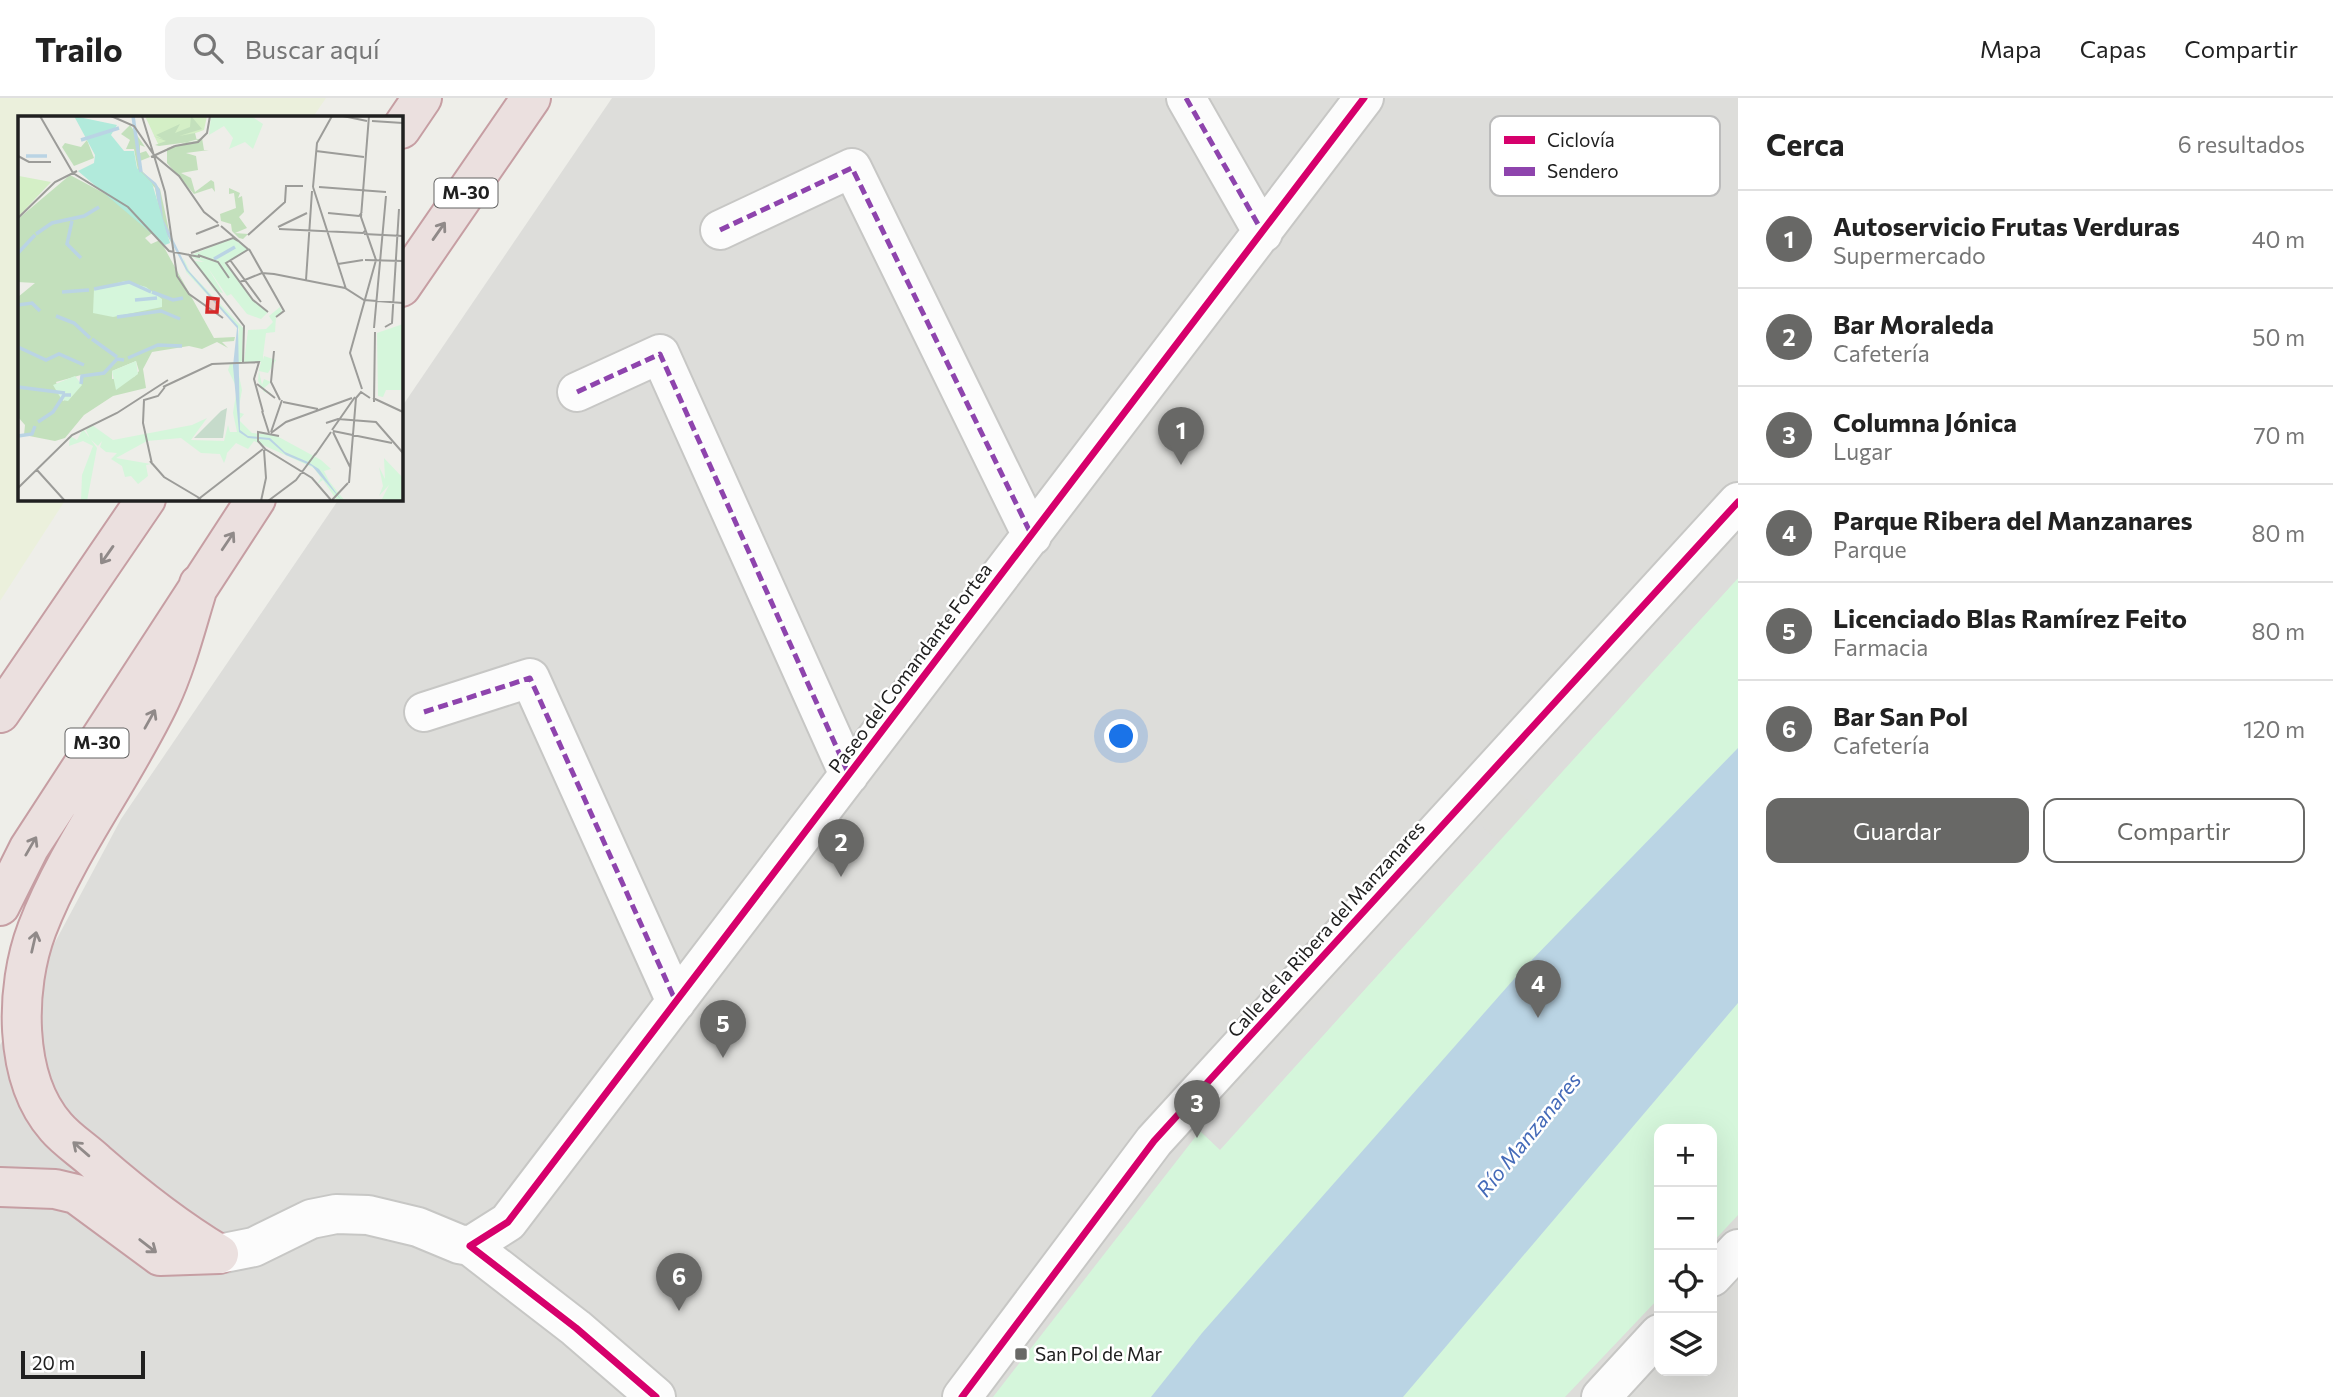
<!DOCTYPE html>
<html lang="es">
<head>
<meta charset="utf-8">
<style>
	body { margin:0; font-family:Commissioner,sans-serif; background:#f2f2f2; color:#222 }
	.controls { position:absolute; right:21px; bottom:21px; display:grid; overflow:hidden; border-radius:14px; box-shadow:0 7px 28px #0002 }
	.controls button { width:63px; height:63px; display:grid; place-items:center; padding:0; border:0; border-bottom:2px solid #e0e0e0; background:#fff; color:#222; font:35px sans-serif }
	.scale { position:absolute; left:21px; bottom:18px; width:124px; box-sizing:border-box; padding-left:7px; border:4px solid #202020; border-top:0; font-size:19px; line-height:24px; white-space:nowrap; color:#202020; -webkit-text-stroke:5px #fff; paint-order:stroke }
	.you { position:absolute; left:1122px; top:639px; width:24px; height:24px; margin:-18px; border:5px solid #fff; border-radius:50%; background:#1a73e8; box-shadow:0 0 0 10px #1a73e833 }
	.badge { display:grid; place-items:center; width:46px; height:46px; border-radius:50%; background:#686866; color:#fff; font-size:23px; font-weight:700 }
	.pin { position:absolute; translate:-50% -58px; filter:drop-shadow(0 2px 4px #0008) }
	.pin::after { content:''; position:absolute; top:37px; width:24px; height:21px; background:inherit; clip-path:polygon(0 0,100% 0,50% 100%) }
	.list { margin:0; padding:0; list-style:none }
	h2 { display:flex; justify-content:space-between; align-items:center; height:91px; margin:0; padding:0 28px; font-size:30px }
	h2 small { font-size:23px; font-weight:400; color:#767676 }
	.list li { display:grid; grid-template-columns:46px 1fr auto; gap:21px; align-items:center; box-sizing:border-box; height:98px; padding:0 28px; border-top:2px solid #e0e0e0 }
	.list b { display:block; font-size:26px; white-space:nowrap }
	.list p { margin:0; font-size:23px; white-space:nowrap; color:#767676 }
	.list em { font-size:23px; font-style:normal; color:#767676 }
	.actions { display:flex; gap:14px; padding:21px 28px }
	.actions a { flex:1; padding:16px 0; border:2px solid #686866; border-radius:14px; text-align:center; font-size:24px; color:#686866 }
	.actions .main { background:#686866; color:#fff }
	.icon { flex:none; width:38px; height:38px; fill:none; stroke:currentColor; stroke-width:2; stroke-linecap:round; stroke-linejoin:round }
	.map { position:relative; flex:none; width:1738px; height:1299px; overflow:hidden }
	header { display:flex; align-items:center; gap:42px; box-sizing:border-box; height:98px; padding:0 35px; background:#fff; border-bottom:2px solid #e0e0e0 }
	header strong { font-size:33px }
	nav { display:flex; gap:38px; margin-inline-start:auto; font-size:24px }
	.search { width:490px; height:63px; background:#f2f2f2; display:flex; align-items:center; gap:18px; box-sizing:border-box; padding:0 24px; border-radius:14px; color:#767676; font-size:26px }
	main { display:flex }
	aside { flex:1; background:#fff }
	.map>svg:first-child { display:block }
	.residential { fill:#ddddda; fill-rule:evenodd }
	.farmland { fill:#ebf0dc }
	.park { fill:#d5f6db }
	.parking { fill:#dddddb }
	.water { fill:#bad4e4 }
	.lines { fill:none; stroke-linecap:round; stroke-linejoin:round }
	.minor-casing { stroke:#c7c7c5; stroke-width:42 }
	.highway-casing { stroke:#c69ea3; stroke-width:42 }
	.minor { stroke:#fcfcfc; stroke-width:38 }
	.highway { stroke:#ebe0df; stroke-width:38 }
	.quiet { stroke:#8e44ad; stroke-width:5; stroke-dasharray:10 5; stroke-linecap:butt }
	.cycleway-casing { stroke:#fff; stroke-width:11 }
	.cycleway { stroke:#d6006c; stroke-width:7 }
	.oneway { stroke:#908a89 }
	.poi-dot { fill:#686866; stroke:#fff; stroke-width:2.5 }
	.labels { text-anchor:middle; stroke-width:5; stroke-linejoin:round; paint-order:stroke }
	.shield { fill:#fff; stroke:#636363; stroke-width:2 }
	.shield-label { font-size:18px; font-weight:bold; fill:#202020 }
	.street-label { font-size:19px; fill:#202020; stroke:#fff }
	.poi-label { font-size:19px; fill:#202020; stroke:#fff; text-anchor:start }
	.water-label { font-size:21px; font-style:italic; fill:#446ab8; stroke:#fff }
	.inset-river { fill:none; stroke:#bad4e4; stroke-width:3.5 }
	.inset-road { fill:none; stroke:#9c9c99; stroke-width:2 }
	.view { fill:#d62828; fill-opacity:0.15; stroke:#d62828; stroke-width:3.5 }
	.inset-edge { fill:none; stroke:#202020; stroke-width:3.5 }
	.key { fill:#fff; stroke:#bcbcbc; stroke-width:2 }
	.key-label { font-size:19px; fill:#202020 }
</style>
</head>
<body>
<header>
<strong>Trailo</strong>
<div class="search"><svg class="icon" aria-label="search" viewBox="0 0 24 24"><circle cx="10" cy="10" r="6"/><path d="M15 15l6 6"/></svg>Buscar aquí</div>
<nav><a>Mapa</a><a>Capas</a><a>Compartir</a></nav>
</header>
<main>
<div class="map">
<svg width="1738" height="1299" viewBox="0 0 1738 1299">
	<rect width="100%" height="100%" fill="#eeeee9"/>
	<path class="residential" d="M 612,0 L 1738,0 L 1738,1299 L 0,1299 L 0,947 L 121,721 L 339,401 L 401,401 L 401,310 ZM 1659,1031 L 1712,1031 L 1712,1273 L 1659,1273 Z"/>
	<path class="farmland" d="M 0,0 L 326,0 L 313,19 L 19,19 L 19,401 L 66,401 L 0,503 Z"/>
	<path class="park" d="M 1738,480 L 1738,1117 L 1712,1145 L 1712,1031 L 1659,1031 L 1659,1200 L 1565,1299 L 993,1299 L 1200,1033 L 1220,1051 Z"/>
	<path class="parking" d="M 1738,438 L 1738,480 L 1532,706 L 1511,687 Z
		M 1477,724 L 1498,743 L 1220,1052 L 1200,1033 Z"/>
	<path class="water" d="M 1738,650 L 1738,905 L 1403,1299 L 1151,1299 L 1202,1235 L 1522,872 Z"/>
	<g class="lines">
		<defs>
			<path id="minor" d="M 1186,0 L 1263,135
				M 720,132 L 852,70 L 1032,438
				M 577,294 L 660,256 L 849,677
				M 424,614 L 530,580 L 676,904
				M 470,1148 L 508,1124 L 1364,0
				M 470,1148 L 576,1230 L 656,1299
				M 219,1156 L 254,1149 L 311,1121 L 336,1116 L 368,1117 L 418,1129 L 459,1146 L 470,1148
				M 1712,1179 L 1738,1151
				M 962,1299 L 1154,1043 L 1738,404
				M 1601,1299 L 1659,1236"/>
			<path id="highway" d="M 401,31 L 422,0
				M 401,189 L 531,0
				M 199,486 C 187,524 177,566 160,602 C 123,680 68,750 37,831 C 15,889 13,980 56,1029 C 67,1042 83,1052 96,1064 C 135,1098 174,1129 219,1156
				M 0,615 L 146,401
				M 0,808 L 29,750 L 256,401
				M 0,1089 L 55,1091 L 76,1096 L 160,1158 L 219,1156"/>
		</defs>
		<use href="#minor" class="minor-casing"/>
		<use href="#highway" class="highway-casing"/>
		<use href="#minor" class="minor"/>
		<use href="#highway" class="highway"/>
		<path class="quiet" d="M 1186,0 L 1263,135
			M 720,132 L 852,70 L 1032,438
			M 577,294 L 660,256 L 849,677
			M 424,614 L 530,580 L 676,904"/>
		<defs>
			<path id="cycleway" d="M 656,1299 L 576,1230 L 470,1148 L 508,1124 L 1364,0
				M 962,1299 L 1154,1043 L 1738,404"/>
		</defs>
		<use href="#cycleway" class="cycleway-casing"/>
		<use href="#cycleway" class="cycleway"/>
	</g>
	<defs><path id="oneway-shaft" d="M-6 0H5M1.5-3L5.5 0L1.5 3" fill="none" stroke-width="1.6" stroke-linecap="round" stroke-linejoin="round" transform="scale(1.75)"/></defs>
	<g class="oneway">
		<use href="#oneway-shaft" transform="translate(439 133) rotate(-55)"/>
		<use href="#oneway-shaft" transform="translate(228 443) rotate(-56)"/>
		<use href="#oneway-shaft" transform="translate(107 457) rotate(125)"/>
		<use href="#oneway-shaft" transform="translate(150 621) rotate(-61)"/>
		<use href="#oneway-shaft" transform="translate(31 748) rotate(-60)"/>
		<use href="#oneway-shaft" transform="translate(34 844) rotate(-77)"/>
		<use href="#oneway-shaft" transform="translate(81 1051) rotate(-139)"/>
		<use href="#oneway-shaft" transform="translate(148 1148) rotate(38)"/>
	</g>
	<rect class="poi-dot" x="1014" y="1249" width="14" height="14" rx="3.5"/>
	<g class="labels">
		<g class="shield">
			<rect x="434.5" y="80.5" width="63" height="29" rx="5"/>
			<rect x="65.5" y="630.5" width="63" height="29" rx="5"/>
		</g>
		<g class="shield-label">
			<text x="466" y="101">M-30</text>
			<text x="97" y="651">M-30</text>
		</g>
		<g class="street-label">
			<text transform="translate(910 570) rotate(-53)" y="7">Paseo del Comandante Fortea</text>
			<text transform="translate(1326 831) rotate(-48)" y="7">Calle de la Ribera del Manzanares</text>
		</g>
		<g class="poi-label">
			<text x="1035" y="1263">San Pol de Mar</text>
		</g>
		<g class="water-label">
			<text transform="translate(1529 1037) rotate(-51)" y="7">Río Manzanares</text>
		</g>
	</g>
	<g transform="translate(18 18)">
		<rect width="385" height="385" fill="#eeeee9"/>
		<path d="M 127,0 L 189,0 L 186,14 L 141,30 ZM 1,60 L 33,66 L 0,101 L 0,71 Z" fill="#d4efc6"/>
		<path d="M 173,0 L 184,13 L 161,20 L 177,17 L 179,25 L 141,30 L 137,29 L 148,25 L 135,20 L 145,23 L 138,19 L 162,8 L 157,17 L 172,11 ZM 112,9 L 127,31 L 122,29 L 122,37 L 128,35 L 132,41 L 122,45 L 122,53 L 142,73 L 154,128 L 144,110 L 137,72 L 120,54 L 116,33 L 108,33 L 112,24 L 103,18 ZM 184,22 L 186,34 L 191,34 L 168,37 L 178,40 L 180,54 L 163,57 L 173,62 L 177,76 L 193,64 L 196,66 L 197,76 L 194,72 L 176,78 L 149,47 L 149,32 ZM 69,24 L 76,42 L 56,50 L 44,31 L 47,27 L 63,31 ZM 52,59 L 97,83 L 136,116 L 127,122 L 133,128 L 142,124 L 196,222 L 217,221 L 216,225 L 204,226 L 210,232 L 199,226 L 184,233 L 171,230 L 134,236 L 125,253 L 128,272 L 95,280 L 66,299 L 47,322 L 37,325 L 6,319 L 7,309 L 0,301 L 0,181 L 17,167 L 0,166 L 0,103 ZM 118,245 L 121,255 L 116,261 L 94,263 L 94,255 ZM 63,259 L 62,270 L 45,285 L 38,266 ZM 211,72 L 222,77 L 220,82 L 224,80 L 226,96 L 221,101 L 229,112 L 217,117 L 230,118 L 225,123 L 221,122 L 214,115 L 213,108 L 203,105 L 202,98 L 218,92 L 216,77 L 211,78 Z" fill="#c3e0bc" fill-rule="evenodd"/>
		<path d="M 209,292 L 205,322 L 176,322 L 203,295 Z" fill="#c6dbcb"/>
		<path d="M 193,0 L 233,0 L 245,8 L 235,33 L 227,26 L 211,33 L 215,22 L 206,10 L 191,19 ZM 215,122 L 230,134 L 207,147 L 235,185 L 250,196 L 243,203 L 229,198 L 213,178 L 209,180 L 190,152 L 205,177 L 196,175 L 176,145 L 186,146 L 171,140 ZM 165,141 L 172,156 L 225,212 L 224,245 L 219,250 L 224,274 L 220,296 L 226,298 L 221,304 L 234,317 L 257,319 L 303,344 L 313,353 L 306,355 L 311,365 L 327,385 L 318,383 L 305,364 L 299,368 L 303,362 L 296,352 L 236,325 L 230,333 L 218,327 L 209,337 L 208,342 L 224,345 L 208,342 L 206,347 L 202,338 L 183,337 L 163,322 L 129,325 L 98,342 L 133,348 L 128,349 L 130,360 L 120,368 L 113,360 L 107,361 L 104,350 L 93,343 L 99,337 L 88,336 L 82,331 L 84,325 L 80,330 L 72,323 L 68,314 L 74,309 L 95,324 L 174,309 L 189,302 L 173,324 L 206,325 L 210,309 L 212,316 L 219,316 L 215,297 L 219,272 L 210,254 L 212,248 L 218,248 L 221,213 L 168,156 ZM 107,165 L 128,171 L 144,183 L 144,191 L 95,201 L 75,197 L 76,173 ZM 262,191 L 264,196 L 258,201 L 257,216 L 248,217 L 245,240 L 245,244 L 246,240 L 258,244 L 250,257 L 241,255 L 244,269 L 246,263 L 253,266 L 245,273 L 253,277 L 253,278 L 246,276 L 240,265 L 241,254 L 243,246 L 226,246 L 230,214 L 248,213 L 255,206 L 251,200 ZM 385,208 L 385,274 L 368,274 L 365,281 L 360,280 L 359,217 ZM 118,245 L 120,258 L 98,274 L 94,255 ZM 57,260 L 64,269 L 50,285 L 44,284 L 35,269 ZM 65,313 L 79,332 L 69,385 L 63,385 L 64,359 L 75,330 L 65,325 L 51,330 L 52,320 L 59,324 ZM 366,342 L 384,361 L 385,385 L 363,385 L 371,369 L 361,380 L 365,370 L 361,351 L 367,363 Z" fill="#d5f6db"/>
		<path d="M 56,0 L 99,9 L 93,19 L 106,35 L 116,35 L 119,52 L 134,67 L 152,127 L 147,129 L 60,55 L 76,47 L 77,39 Z" fill="#b1eadb"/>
		<path d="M 121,53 L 138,67 L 142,74 L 145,103 L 170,154 L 220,210 L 222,314 L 230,320 L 252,322 L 267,336 L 290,346 L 301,353 L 324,385 L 294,350 L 268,339 L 251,324 L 230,322 L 221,316 L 215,250 L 219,212 L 168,154 L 149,118 L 139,83 L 137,70 Z" fill="#bad4e4"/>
		<path class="inset-river" d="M 115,0 L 123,56M 63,24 L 101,12M 8,40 L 29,40M 54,105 L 49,128 L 63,142M 18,118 L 34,107 L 66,100 L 81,91M 0,137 L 17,119M 196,143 L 217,131M 76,173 L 111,166 L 133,176M 44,176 L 71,174M 134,176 L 155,184 L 165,182M 117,184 L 139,182M 0,189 L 14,187 L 22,195M 38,200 L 56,207 L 72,222M 99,201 L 143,195 L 162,203M 74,223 L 99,241M 0,231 L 28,244 L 41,238 L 66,249M 110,242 L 140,229 L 164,230M 63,268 L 64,260 L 86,257 L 99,243 L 106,244M 0,271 L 47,277M 20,306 L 35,296 L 46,279 L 53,279M 0,320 L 14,318 L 17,310"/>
		<path class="inset-road" d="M 22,0 L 55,57 L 110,91 L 151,135 L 182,141M 93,0 L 116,10 L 136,39 L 161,60 L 186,96 L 200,107M 124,0 L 147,76 L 159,160 L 171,178 L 205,202M 325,0 L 349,5M 354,5 L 385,7M 157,30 L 180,26 L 189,17 L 192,0M 298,35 L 346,41M 0,40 L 11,46 L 33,46M 133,41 L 157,30M 295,71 L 328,173M 295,71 L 299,27 L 314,0M 301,71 L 368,76M 310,97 L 341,100 L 344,96M 0,102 L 37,66 L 59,55M 203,110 L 231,134M 260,111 L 289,97M 261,113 L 345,117 L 348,114M 178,118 L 201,109M 346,118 L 385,120M 230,119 L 267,86 L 268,70 L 285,70M 231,133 L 208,147 L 235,184 L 250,196M 231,133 L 266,195 L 258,201M 173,137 L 215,122 L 220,125M 170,138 L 226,210 L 225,246M 180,139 L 200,146 L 211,162M 212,144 L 243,186M 347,144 L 385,145M 320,148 L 345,144M 288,164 L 294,75M 222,166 L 244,157 L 256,158 L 327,172 L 346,184 L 385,187M 367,211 L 374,207 L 381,93M 356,212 L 368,80M 256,235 L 253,266 L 262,284M 239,268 L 257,282M 145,271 L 194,248 L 241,246 L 236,263 L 245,296M 344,273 L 332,237 L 358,144 L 343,101 L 351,0M 355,282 L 385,296M 265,286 L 300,293M 356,286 L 357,216M 244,295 L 251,317M 308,307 L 320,303 L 358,306 L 385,337M 314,314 L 337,281M 315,315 L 374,327M 253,316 L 264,284M 315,316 L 332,351M 253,317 L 268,306 L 334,282M 247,333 L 294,362 L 313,384M 248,334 L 240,325 L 240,316 L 261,320M 297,339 L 313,316M 132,345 L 146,361 L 183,383M 134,348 L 125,307 L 126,284 L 140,280 L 147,271M 19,354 L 47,385M 331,367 L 338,282 L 343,276 L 352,282M 0,372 L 54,319 L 99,297 L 150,264M 314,384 L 330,367M 178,385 L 245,333M 243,385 L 248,362 L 246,334M 250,385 L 278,364 L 298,337"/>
		<path class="view" d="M 190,182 L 200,183 L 199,196 L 189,196 Z"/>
		<rect width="385" height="385" class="inset-edge"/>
	</g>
	<rect x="1490" y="18" width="230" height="80" rx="10" class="key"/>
	<rect x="1504" y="38" width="31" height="8" fill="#d6006c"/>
	<rect x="1504" y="69" width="31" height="9" fill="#8e44ad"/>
	<g class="key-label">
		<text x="1547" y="49">Ciclovía</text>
		<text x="1547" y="80">Sendero</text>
	</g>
</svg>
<div class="controls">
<button>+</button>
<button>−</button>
<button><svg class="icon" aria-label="locate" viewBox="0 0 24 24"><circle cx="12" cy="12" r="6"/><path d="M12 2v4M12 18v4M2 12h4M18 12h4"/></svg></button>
<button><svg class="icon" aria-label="layers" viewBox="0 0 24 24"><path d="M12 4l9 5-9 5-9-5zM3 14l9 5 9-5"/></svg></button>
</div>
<div class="scale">20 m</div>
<div class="you"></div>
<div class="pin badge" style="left:1181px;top:367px">1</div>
<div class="pin badge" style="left:841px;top:779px">2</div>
<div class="pin badge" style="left:1197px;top:1040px">3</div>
<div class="pin badge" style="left:1538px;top:920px">4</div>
<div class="pin badge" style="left:723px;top:960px">5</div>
<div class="pin badge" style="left:679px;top:1213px">6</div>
</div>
<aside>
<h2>Cerca<small>6 resultados</small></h2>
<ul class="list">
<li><span class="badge">1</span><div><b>Autoservicio Frutas Verduras</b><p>Supermercado</p></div><em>40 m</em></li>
<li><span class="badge">2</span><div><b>Bar Moraleda</b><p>Cafetería</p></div><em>50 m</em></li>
<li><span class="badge">3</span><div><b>Columna Jónica</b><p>Lugar</p></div><em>70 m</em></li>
<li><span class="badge">4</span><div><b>Parque Ribera del Manzanares</b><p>Parque</p></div><em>80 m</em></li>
<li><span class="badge">5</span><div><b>Licenciado Blas Ramírez Feito</b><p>Farmacia</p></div><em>80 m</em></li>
<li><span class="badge">6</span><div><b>Bar San Pol</b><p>Cafetería</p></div><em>120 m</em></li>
</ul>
<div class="actions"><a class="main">Guardar</a><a>Compartir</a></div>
</aside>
</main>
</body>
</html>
